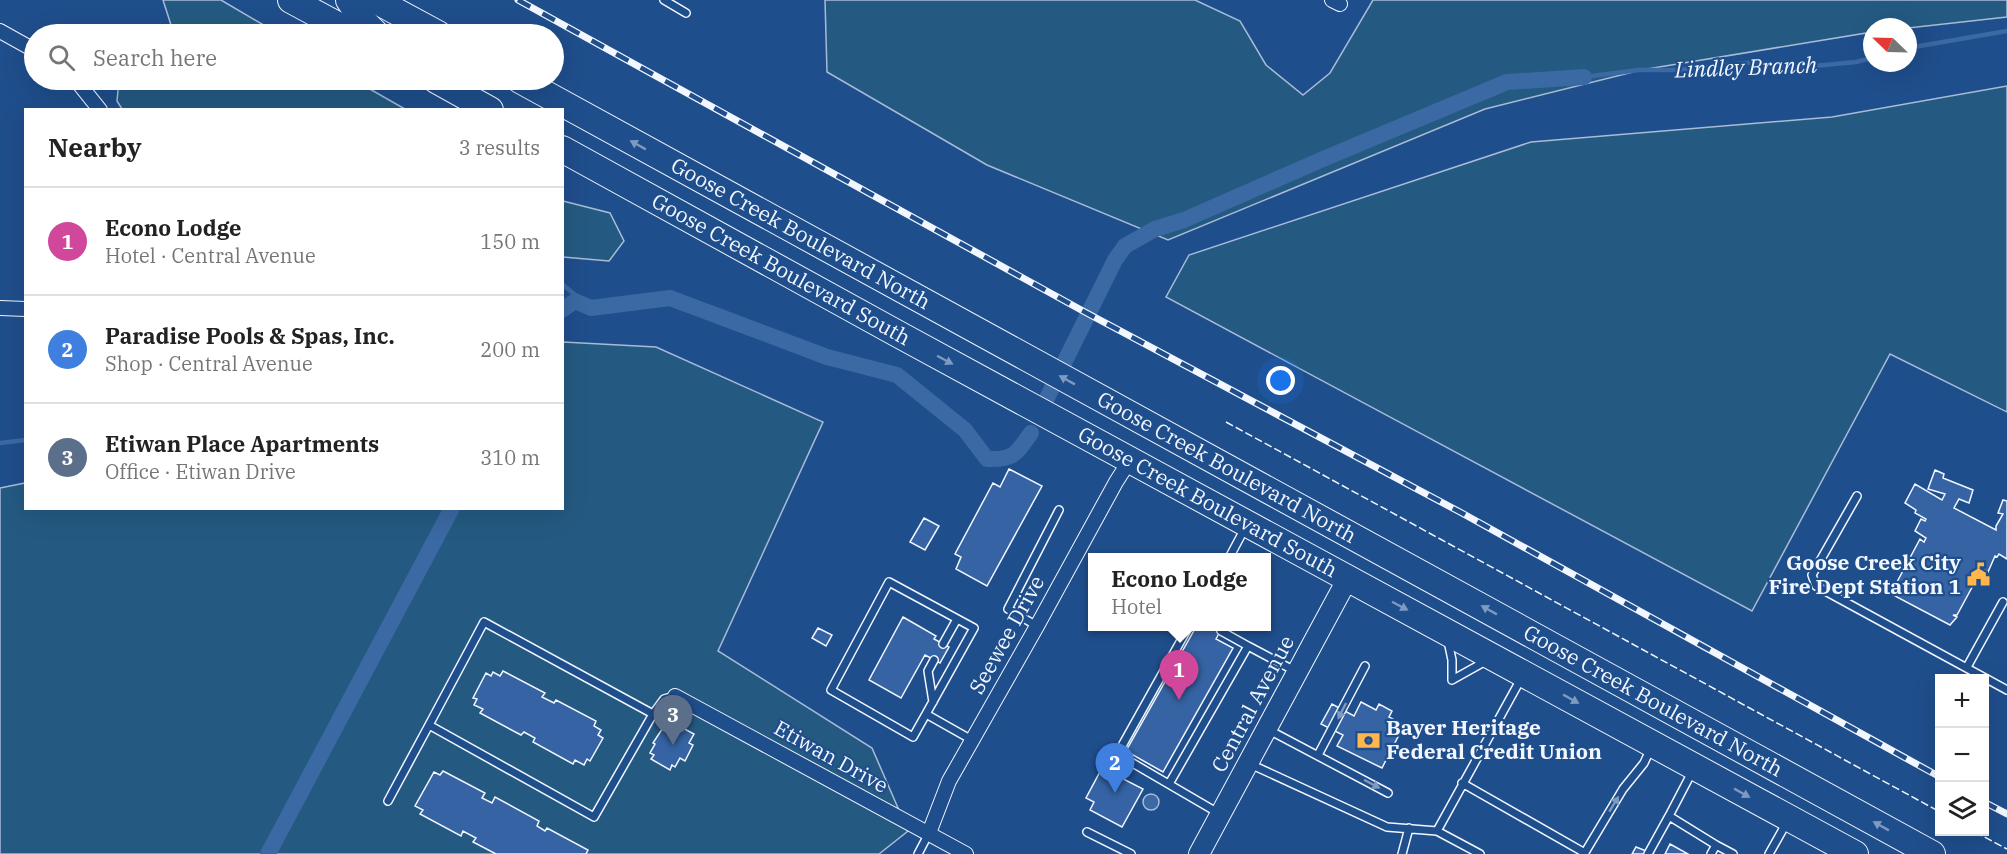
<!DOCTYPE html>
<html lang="en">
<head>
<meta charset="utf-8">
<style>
	body { margin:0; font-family:"IBM Plex Serif",serif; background:#f2f2f2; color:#222 }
	.controls { position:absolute; right:18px; bottom:18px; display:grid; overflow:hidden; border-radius:0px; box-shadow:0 6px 24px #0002 }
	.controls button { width:54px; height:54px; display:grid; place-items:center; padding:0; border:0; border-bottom:2px solid #e0e0e0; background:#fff; color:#222; font:30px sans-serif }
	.compass { position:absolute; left:1863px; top:18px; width:54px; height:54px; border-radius:50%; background:#fff; box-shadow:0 6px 24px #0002; rotate:293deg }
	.you { position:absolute; left:1281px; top:381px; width:21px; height:21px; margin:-15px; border:4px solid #fff; border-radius:50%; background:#1a73e8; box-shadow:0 0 0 9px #1a73e833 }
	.badge { display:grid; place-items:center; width:39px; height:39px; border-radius:50%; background:#ea580c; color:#fff; font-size:20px; font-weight:700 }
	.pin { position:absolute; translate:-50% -50px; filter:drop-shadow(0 2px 3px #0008) }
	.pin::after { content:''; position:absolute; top:32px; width:21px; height:18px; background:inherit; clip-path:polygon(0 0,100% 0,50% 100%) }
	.popup { position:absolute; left:1088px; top:553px; width:183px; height:78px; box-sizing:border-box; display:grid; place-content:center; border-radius:0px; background:#fff; filter:drop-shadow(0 2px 4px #0005); font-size:20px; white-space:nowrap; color:#767676 }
	.popup b { font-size:22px; color:#222 }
	.popup::after { content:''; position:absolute; left:50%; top:100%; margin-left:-12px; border:12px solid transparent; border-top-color:#fff }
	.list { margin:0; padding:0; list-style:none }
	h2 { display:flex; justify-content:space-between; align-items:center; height:78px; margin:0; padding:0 24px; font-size:26px }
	h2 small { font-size:20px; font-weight:400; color:#767676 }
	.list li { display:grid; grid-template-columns:39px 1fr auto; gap:18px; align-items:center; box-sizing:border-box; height:108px; padding:0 24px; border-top:2px solid #e0e0e0 }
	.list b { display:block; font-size:22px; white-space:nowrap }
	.list p { margin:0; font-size:20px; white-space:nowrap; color:#767676 }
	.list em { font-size:20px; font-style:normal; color:#767676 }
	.icon { flex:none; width:33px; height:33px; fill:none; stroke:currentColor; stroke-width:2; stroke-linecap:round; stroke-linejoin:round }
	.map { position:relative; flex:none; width:2007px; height:854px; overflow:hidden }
	.search { position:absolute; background:#fff; box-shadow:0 6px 24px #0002; left:24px; top:24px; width:540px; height:66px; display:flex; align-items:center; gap:15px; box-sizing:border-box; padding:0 21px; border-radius:33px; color:#767676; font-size:22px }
	.panel { position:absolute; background:#fff; box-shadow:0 6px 24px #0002; left:24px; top:108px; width:540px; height:402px; border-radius:0px }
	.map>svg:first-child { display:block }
	.green { fill:#245a82; stroke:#a8bbd7; stroke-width:1.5 }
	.water { fill:#3b69a3; stroke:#a8bbd7; stroke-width:1.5 }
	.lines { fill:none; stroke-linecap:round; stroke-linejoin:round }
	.stream { stroke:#3b69a3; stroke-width:4.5 }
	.canal { stroke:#3b69a3; stroke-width:16 }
	.building { fill:#3563a3; stroke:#f2f6ff; stroke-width:1.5 }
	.lane-casing { stroke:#f2f6ff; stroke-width:10 }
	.street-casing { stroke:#f2f6ff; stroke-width:16 }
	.secondary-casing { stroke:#f2f6ff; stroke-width:22 }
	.highway-casing { stroke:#f2f6ff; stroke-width:28 }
	.lane { stroke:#1f4e8c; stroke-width:7 }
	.street { stroke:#1f4e8c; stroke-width:14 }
	.secondary { stroke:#1f4e8c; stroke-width:20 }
	.highway { stroke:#1f4e8c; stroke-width:26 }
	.rail-casing { stroke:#f2f6ff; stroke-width:7 }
	.rail { stroke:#1f4e8c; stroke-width:4.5; stroke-dasharray:14; stroke-linecap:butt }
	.fence { stroke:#f2f6ff; stroke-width:1.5; stroke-dasharray:8 3; stroke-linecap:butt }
	.oneway { fill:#7e9ac0 }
	.labels { text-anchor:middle; stroke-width:4.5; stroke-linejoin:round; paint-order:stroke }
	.street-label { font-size:21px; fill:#f2f6ff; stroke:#1f4e8c }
	.poi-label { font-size:21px; font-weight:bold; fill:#f2f6ff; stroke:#1f4e8c; text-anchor:end }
	.water-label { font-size:22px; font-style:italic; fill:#f2f6ff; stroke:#1f4e8c }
</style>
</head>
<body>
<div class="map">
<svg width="2007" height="854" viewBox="0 0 2007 854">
	<rect width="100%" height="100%" fill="#1f4e8c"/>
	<path class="green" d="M 163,0 L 221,0 L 279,34 L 155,34 L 171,25 Z
		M 825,0 L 1195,0 L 1240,21 L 1266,65 L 1303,95 L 1330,73 L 1373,0 L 2007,0 L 2007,17 L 1908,28 L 1872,27 L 1872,32 L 1641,70 L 1485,109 L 1168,240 L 987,165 L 827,72 Z
		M 119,80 L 354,80 L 405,109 L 122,109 L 117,101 Z
		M 2007,86 L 2007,412 L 1890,354 L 1752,611 L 1166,297 L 1189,255 L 1531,142 L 1832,117 Z
		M 563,201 L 610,213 L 624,241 L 609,261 L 563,257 Z
		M 563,342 L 656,347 L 823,422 L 718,651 L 872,748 L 908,831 L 879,854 L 0,854 L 0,488 L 25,483 L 26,508 L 562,508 Z"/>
	<path class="water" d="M1143 802a8 8 0 1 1 16 0a8 8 0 1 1-16 0Z"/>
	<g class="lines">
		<path class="stream" d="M 1908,48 L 2007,31
			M 1584,77 L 1639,70 L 1678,70 L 1756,62 L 1793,68 L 1856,62 L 1872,58
			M 562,284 L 591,308
			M 0,443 L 26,440"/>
		<path class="canal" d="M 562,310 L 575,301 L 591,308 L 670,298 L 827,357 L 897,375 L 965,430 L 987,459 C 1014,460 1016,454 1031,433
			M 1063,365 L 1115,260 L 1125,246 L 1155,229 L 1184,220 L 1323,159 L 1507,82 L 1584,77
			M 1047,398 L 1052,388
			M 268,854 L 452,508"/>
	</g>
	<path class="building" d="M 1009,469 L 1042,486 L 987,586 L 956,569 L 961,557 L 955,554 L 993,483 L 1000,487 Z
		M 1935,470 L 1944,474 L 1943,478 L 1973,490 L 1969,503 L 1959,499 L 1954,508 L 1996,530 L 1996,526 L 2003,514 L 1998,513 L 2003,500 L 2007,501 L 2007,559 L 1999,554 L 1997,557 L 1995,556 L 1988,572 L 1982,569 L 1957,615 L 1953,615 L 1957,617 L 1950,625 L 1893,595 L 1897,587 L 1894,585 L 1895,583 L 1899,585 L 1900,584 L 1897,582 L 1920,539 L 1924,542 L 1926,538 L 1915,531 L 1921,519 L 1925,521 L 1926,519 L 1915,513 L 1916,510 L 1905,503 L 1915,484 L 1942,500 L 1945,494 L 1928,489 Z
		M 924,518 L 939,526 L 925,550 L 910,542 Z
		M 903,617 L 936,636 L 934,639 L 949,647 L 940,663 L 925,655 L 901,698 L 869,680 Z
		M 1200,626 L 1223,626 L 1216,639 L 1233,648 L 1163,772 L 1126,751 L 1196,627 L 1199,628 Z
		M 818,628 L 832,635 L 826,646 L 812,638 Z
		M 503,671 L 545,693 L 542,697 L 554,703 L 556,700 L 596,721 L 594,726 L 601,730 L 598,735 L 603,738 L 590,761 L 587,759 L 584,765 L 575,760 L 573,764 L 533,742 L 535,738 L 524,732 L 521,735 L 480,713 L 483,709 L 474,705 L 477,699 L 473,698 L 486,673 L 491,676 L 493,672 L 500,676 Z
		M 1361,702 L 1376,710 L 1379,704 L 1392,711 L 1389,717 L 1404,725 L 1382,768 L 1337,746 L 1343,735 L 1321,724 L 1332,704 L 1354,716 Z
		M 668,720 L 694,734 L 689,743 L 693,745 L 685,761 L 680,758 L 675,767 L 672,765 L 670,770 L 651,759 L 654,755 L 650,753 L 655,744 L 653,743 Z
		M 1102,768 L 1143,789 L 1122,827 L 1090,810 L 1094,802 L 1086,798 Z
		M 443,771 L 485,793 L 482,798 L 492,803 L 495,797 L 539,821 L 537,826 L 545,831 L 547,828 L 588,850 L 586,854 L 496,854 L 473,842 L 476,838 L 463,831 L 461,836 L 420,814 L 423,810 L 415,806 L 434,772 L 440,775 Z
		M 1670,844 L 1688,854 L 1665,854 Z
		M 1636,847 L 1654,854 L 1632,854 Z"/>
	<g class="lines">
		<defs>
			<path id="lane" d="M 664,0 L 686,13
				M 1857,496 L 1812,575 L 1816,586 L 2007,690
				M 1229,558 L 1245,528
				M 1037,626 L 1008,609 L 1059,510
				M 1189,626 L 1123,744 L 1121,751 L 1124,758 L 1220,814
				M 1221,631 L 1248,646
				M 1448,641 L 1452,660 L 1452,680
				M 943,644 L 957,619
				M 1967,667 L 2003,602
				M 1452,680 L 1486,661
				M 933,702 L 928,671 L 934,660
				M 653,714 L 484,622 L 429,725 L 594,817 L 653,714 L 664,699 L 675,696
				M 926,714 L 913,737 L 831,690 L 889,582 L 974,628 L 926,714 L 972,740
				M 1269,730 L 1388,793
				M 1318,755 L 1365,666
				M 1250,764 L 1387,827 L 1437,831 L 1522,677
				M 1692,772 L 1669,816 L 1716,845 L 1711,854
				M 1462,783 L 1585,853
				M 1169,784 L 1248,646 L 1295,671
				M 388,801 L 429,725
				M 1437,831 L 1480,854
				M 1087,832 L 1131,854
				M 1716,845 L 1733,854
				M 918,854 L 929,833
				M 1402,854 L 1409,828
				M 1584,854 L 1623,789 L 1644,763 L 1650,750
				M 1648,854 L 1669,816
				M 1769,854 L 1787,822"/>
			<path id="street" d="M 1332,0 L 1340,4
				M 0,31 L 34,50
				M 76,80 L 100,110
				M 0,308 L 26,309
				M 675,696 L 966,854
				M 929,833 L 949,781 L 1037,626 L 1116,482 L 1130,460"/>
			<path id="secondary" d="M 1199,854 L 1348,578"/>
			<g id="highway">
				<path d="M 291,0 L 354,34"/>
				<path d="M 349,0 L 362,20 L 376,34"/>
				<path d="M 375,0 L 438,34"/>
				<path d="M 436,80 L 490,110"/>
				<path id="s1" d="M 520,80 L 1932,854"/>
				<path id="s2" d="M 562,149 L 898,334 L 1855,854"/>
			</g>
		</defs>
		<use href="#lane" class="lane-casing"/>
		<use href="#street" class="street-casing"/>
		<use href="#secondary" class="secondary-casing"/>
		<use href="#highway" class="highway-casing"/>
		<use href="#lane" class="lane"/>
		<use href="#street" class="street"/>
		<use href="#secondary" class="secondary"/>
		<use href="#highway" class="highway"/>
		<defs>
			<path id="rail" d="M 518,0 L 1083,311 L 1460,512 L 1940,777
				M 1984,802 L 2007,814"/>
		</defs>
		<use href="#rail" class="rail-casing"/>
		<use href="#rail" class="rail"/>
		<path class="fence" d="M 1226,422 L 1940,812
			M 1975,832 L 2007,849"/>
	</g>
	<defs><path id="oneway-solid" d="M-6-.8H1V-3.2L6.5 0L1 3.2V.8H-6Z" transform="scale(1.5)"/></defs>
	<g class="oneway">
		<use href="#oneway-solid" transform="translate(638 145) rotate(-151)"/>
		<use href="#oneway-solid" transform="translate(945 360) rotate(28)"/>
		<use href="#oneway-solid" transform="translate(1067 380) rotate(-151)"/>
		<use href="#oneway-solid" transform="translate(1400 606) rotate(28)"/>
		<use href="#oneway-solid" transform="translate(1489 610) rotate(-151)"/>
		<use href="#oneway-solid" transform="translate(1571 699) rotate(29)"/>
		<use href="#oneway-solid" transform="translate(1342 711) rotate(117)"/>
		<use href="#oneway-solid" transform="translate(1372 784) rotate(28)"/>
		<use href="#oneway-solid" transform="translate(1742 793) rotate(29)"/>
		<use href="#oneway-solid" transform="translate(1614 804) rotate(-59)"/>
		<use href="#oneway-solid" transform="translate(1881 826) rotate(-151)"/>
	</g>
	<defs>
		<symbol id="civic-bare" viewBox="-9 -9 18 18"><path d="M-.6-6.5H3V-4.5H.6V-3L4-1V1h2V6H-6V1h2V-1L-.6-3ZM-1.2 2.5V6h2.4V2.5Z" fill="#ffb74d" stroke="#1f4e8c" stroke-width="2.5" paint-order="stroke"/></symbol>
		<symbol id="bank-bare" viewBox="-9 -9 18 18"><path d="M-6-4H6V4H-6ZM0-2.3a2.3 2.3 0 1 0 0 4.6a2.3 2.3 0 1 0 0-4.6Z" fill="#ffb74d" stroke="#1f4e8c" stroke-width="2.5" paint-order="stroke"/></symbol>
	</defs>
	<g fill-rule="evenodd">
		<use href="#civic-bare" x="1962" y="558" width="33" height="33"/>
		<use href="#bank-bare" x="1352" y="724" width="33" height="33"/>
	</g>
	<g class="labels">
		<g class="street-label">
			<text dy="7" stroke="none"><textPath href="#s1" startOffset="320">Goose Creek Boulevard North</textPath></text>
			<text dy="7" stroke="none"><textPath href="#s2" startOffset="250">Goose Creek Boulevard South</textPath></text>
			<text dy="7" stroke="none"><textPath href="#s1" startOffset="806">Goose Creek Boulevard North</textPath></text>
			<text dy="7" stroke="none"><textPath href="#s2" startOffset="736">Goose Creek Boulevard South</textPath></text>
			<text transform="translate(1007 635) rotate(-61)" y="7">Seewee Drive</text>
			<text dy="7" stroke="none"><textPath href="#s1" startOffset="1292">Goose Creek Boulevard North</textPath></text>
			<text transform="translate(1253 704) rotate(-62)" y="7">Central Avenue</text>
			<text transform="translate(831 757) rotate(29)" y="7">Etiwan Drive</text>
		</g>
		<g class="poi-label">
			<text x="1961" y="570">Goose Creek City<tspan x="1961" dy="24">Fire Dept Station 1</tspan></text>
			<text x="1386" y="735" text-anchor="start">Bayer Heritage<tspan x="1386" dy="24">Federal Credit Union</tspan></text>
		</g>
		<g class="water-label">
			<text transform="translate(1746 67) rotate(-2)" y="8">Lindley Branch</text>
		</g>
	</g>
</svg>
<div class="controls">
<button>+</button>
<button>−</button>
<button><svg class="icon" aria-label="layers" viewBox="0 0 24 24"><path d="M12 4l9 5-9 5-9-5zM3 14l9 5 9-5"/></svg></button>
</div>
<svg class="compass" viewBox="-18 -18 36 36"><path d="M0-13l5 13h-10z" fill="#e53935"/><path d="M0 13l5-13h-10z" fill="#767676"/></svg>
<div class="you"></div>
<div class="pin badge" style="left:1179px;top:700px;background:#d1479c">1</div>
<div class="popup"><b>Econo Lodge</b>Hotel</div>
<div class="pin badge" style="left:1115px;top:793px;background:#3f7fe0">2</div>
<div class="pin badge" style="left:673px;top:745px;background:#5c6f8a">3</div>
<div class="search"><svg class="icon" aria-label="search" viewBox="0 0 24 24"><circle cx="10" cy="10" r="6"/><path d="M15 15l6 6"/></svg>Search here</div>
<section class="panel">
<h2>Nearby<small>3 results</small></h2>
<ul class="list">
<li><span class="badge" style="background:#d1479c">1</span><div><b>Econo Lodge</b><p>Hotel · Central Avenue</p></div><em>150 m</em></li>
<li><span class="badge" style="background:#3f7fe0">2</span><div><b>Paradise Pools &amp; Spas, Inc.</b><p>Shop · Central Avenue</p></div><em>200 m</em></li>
<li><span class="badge" style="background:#5c6f8a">3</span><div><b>Etiwan Place Apartments</b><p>Office · Etiwan Drive</p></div><em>310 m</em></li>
</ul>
</section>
</div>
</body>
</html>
